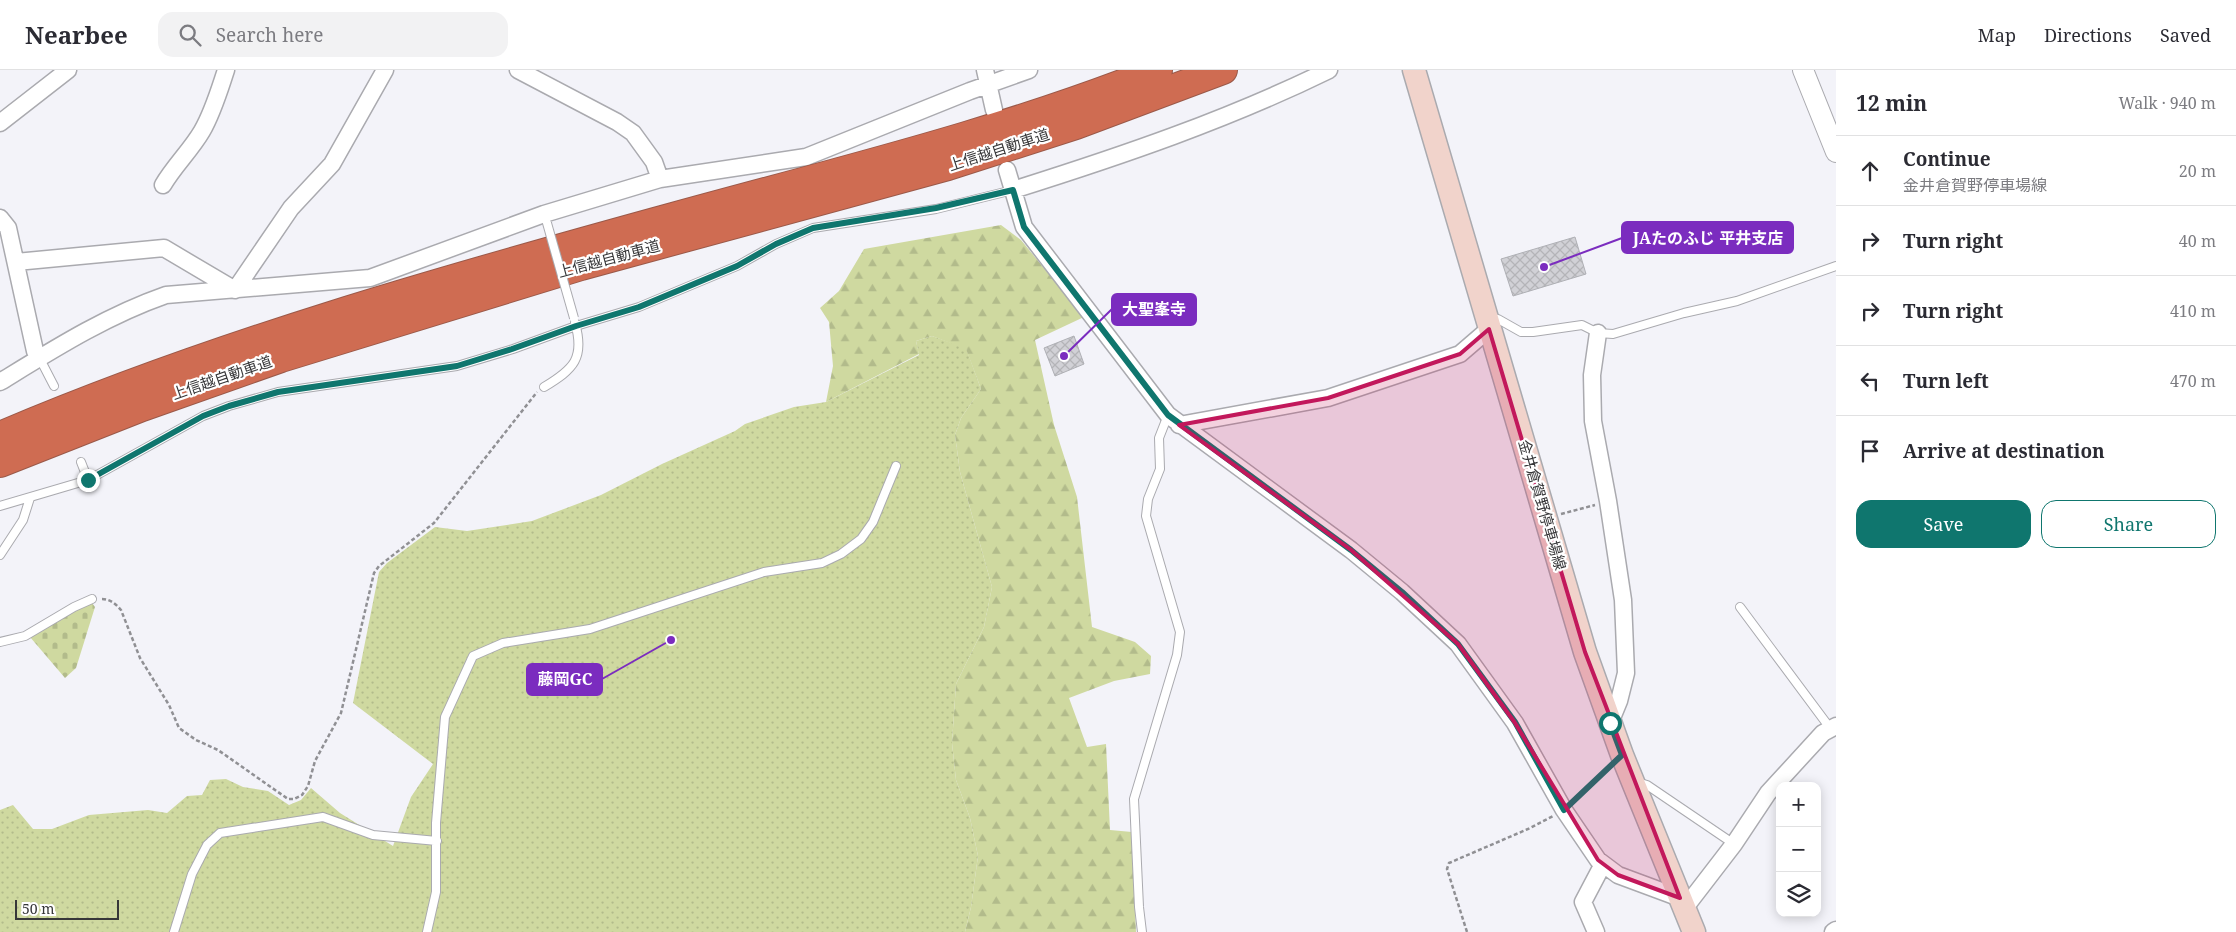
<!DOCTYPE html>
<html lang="en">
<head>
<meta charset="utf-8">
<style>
	body { margin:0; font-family:"Noto Serif","Noto Sans JP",serif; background:#f2f2f3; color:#2b2b33 }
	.controls { position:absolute; right:15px; bottom:15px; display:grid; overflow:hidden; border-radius:10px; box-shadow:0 2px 12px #0003 }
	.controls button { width:45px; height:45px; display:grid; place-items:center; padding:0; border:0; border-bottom:1px solid #e1e1e2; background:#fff; color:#2b2b33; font:25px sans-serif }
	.scale { position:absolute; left:15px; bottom:12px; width:104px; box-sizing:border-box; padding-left:5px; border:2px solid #373739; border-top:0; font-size:14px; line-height:18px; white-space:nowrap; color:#373739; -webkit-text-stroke:4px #fff; paint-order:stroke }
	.stop { position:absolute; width:15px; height:15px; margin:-11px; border:4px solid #0f766e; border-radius:50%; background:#fff }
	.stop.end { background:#0f766e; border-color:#fff; box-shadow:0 1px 5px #0008 }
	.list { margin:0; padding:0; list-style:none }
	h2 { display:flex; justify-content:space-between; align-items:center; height:65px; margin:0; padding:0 20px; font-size:21px }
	h2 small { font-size:16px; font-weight:400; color:#7c7c81 }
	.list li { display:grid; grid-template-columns:32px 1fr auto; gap:15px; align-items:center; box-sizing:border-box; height:70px; padding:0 20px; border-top:1px solid #e1e1e2 }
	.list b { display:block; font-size:19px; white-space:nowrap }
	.list p { margin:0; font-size:16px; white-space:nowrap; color:#7c7c81 }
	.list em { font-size:16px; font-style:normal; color:#7c7c81 }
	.actions { display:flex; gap:10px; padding:15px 20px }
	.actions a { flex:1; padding:11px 0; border:1px solid #0f766e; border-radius:15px; text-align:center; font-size:18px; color:#0f766e }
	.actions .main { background:#0f766e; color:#fff }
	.icon { flex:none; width:28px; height:28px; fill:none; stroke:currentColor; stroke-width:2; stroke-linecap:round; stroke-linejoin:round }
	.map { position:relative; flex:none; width:1836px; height:862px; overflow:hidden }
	header { display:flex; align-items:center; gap:30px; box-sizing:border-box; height:70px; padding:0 25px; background:#fff; border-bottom:1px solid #e1e1e2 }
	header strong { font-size:24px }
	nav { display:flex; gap:28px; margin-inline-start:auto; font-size:18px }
	.search { width:350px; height:45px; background:#f2f2f3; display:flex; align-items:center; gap:12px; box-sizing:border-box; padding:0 18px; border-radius:15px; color:#7c7c81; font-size:19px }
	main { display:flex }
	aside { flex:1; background:#fff }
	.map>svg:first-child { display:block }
	.grass { fill:url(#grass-dots) }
	.forest { fill:url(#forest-firs) }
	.cemetery { fill:url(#cemetery-stones) }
	.building { fill:url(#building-cross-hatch); stroke:#afb0b5 }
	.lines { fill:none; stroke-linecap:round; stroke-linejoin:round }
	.service-casing { stroke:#aaaaaf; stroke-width:10 }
	.minor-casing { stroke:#aaaaaf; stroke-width:19 }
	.tertiary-casing { stroke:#aaaaaf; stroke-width:22 }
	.secondary-casing { stroke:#aaaaaf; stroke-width:25 }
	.motorway-casing { stroke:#9a5949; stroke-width:30 }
	.path { stroke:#909094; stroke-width:2.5; stroke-dasharray:4 2.5; stroke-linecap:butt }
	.service { stroke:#fff; stroke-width:8 }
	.minor { stroke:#fff; stroke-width:16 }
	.tertiary { stroke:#fff; stroke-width:20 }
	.secondary { stroke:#f1d3cb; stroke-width:22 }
	.motorway { stroke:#cf6c52; stroke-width:28 }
	.service-bridge-casing { stroke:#aaaaaf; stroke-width:10; stroke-linecap:butt }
	.service-bridge { stroke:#fff; stroke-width:8 }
	.route { stroke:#0f766e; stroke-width:6 }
	.marked { fill:#c2185b; fill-opacity:0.2; stroke:#c2185b; stroke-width:4; stroke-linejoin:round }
	.labels { text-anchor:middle; stroke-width:4.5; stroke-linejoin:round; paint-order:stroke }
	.street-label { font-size:15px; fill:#373739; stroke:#fff }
	.leader { fill:none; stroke:#7b2cbf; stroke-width:2 }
	.callout-dot { fill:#7b2cbf; stroke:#fff; stroke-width:2 }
	.callout { fill:#7b2cbf; stroke:#7b2cbf; stroke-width:2 }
	.callout-label { font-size:16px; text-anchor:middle; font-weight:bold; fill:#fff }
</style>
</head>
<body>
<header>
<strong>Nearbee</strong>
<div class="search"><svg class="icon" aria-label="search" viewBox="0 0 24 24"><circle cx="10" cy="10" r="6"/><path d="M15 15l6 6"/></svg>Search here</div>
<nav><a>Map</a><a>Directions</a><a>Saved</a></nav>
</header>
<main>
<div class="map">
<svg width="1836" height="862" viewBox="0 0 1836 862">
	<defs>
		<pattern id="grass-dots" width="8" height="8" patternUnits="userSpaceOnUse" patternTransform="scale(1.25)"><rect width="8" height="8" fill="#cfd9a0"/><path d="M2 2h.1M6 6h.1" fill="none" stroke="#b2bb8b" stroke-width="1.8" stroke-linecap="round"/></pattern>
		<pattern id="forest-firs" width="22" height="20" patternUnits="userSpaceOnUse" patternTransform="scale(1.25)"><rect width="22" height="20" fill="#cfd9a0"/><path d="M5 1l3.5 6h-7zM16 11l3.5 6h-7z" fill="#b2bb8b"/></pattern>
		<pattern id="cemetery-stones" width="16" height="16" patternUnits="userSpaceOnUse" patternTransform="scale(1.25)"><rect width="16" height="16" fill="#cfd9a0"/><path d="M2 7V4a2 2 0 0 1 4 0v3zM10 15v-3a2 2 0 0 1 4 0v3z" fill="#b2bb8b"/></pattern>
		<pattern id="building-cross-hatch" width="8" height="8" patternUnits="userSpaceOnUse" patternTransform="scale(1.25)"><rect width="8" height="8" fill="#d1d1d6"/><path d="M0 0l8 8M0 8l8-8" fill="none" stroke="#b4b4b8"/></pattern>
	</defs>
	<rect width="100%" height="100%" fill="#f3f3f9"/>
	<path class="grass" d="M 932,266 L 966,278 L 981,319 L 961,348 L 955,365 L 960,402 L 992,517 L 984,557 L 956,614 L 952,673 L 956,710 L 970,748 L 978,786 L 971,837 L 965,862 L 0,862 L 0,740 L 13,735 L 33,759 L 52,759 L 89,745 L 148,740 L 167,743 L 187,726 L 202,725 L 210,710 L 226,709 L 243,717 L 268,721 L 289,735 L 301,730 L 311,718 L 340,743 L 393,776 L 411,727 L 433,694 L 353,633 L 379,502 L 387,493 L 435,457 L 467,461 L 532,451 L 601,425 L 662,394 L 735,361 L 745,354 L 794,337 L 826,332 L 919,285 L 916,271 Z"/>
	<path class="forest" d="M 1001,155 L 1021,170 L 1084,247 L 1035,270 L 1054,355 L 1077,427 L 1092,557 L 1135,572 L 1151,586 L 1150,604 L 1114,611 L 1069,628 L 1087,677 L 1106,674 L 1110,760 L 1132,762 L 1136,862 L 965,862 L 971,837 L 978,786 L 970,748 L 956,710 L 952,673 L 956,614 L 984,557 L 992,517 L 960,402 L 955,365 L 961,348 L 981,319 L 966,279 L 932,266 L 916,271 L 919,284 L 826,332 L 833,296 L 829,252 L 820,238 L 839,221 L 864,179 Z"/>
	<path class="cemetery" d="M 92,533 L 95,537 L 76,598 L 65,608 L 30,567 L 76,539 Z"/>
	<path class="building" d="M 1575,167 L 1586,204 L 1513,226 L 1501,189 Z
		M 1074,266 L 1084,294 L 1055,306 L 1044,278 Z"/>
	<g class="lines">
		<defs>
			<path id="service" d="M 1491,247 L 1498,249 L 1521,262 L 1533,262 L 1582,255 L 1598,263 L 1613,264 L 1684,243 L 1737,231 L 1836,196
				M 39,287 L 54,316
				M 544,317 C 574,299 585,288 575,253
				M 81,392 L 88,410
				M 0,436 L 88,410 L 203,346 L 229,336 L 278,322 L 457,296 L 513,279 L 576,256 L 639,237 L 737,196 L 776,174 L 813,158 L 936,139 L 1013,120
				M 0,485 L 23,450 L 30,428
				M 1740,537 L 1830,658
				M 0,572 L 25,566 L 74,537 L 92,529
				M 1637,712 L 1647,715 L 1734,774
				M 174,862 L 192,804 L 207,775 L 220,763 L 323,747 L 373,765 L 437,771
				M 427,862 L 436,822 L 436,753 L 445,647 L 473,586 L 503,573 L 590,559 L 764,502 L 822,493 L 841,484 L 861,469 L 873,452 L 896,396
				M 1142,862 L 1139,837 L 1134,729 L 1177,585 L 1180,562 L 1146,446 L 1148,429 L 1160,399 L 1159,368 L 1168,345"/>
			<path id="minor" d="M 518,0 L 617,52 L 633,63 L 654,92 L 660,109
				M 985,0 L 994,40
				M 0,53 L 68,0
				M 1007,100 L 1024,157 L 1168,345 L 1351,480 L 1402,522 L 1458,574 L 1515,653 L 1564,740 L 1598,790 L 1618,805 L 1680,828
				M 163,115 C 174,96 191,80 202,61 C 213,42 219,21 226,0
				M 1013,120 C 1121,86 1227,50 1329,0
				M 0,148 L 8,158 L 35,281 L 39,287
				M 16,192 L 164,178 L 235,220
				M 235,220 L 291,138 L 332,94 L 385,0
				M 1598,263 L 1592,305 L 1593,351 L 1608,431 L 1623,530 L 1626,603 L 1619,631 L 1610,653
				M 0,312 C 54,279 106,246 166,225 L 370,208 L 544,144 L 660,109 L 806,87 L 970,21 L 1029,0
				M 1179,355 L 1328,328 L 1460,284 L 1489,259
				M 1684,839 L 1734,774 L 1768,723 L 1823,663 L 1836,656
				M 1596,862 L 1583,832 L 1603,794
				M 1833,862 L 1836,860"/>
			<path id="tertiary" d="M 1803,0 L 1836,82"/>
			<path id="secondary" d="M 1414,0 L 1585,582 L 1622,685 L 1694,862"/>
			<path id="motorway" d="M 0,366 C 216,274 447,209 673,147 C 836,102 1000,63 1158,0
				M 0,393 L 142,337 L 281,288 L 581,196 L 948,96 L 1076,55 L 1223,0"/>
		</defs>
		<use href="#service" class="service-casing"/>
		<use href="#minor" class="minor-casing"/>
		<use href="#tertiary" class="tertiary-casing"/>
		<use href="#secondary" class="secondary-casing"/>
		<use href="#motorway" class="motorway-casing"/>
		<path class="path" d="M 1561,444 L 1595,435
			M 102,529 C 110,529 116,534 121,540 L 140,588 L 169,635 L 179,658 L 196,670 L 218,680 L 288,729 L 294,729 L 302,725 L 308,716 L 315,691 L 341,643 L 374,503 L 379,496 L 434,453 L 537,322
			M 1575,730 L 1609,697
			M 1467,862 L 1447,799 L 1449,793 L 1528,759 L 1553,746"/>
		<use href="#service" class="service"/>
		<use href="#minor" class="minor"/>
		<use href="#tertiary" class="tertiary"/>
		<use href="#secondary" class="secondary"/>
		<use href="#motorway" class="motorway"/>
		<defs>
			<path id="service-bridge" d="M 547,153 L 574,248"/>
		</defs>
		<use href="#service-bridge" class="service-bridge-casing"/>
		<use href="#service-bridge" class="service-bridge"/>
	</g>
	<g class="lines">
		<path class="route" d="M 88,410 L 203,346 L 229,336 L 278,322 L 457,296 L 512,279 L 576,256 L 639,237 L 737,196 L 776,174 L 813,158 L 936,138 L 1013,120 L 1024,157 L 1168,345 L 1351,480 L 1402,522 L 1458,574 L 1515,652 L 1564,740 L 1622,685 L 1610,653"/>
	</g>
	<path class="marked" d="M 1489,259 L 1585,582 L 1680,828 L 1618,805 L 1598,790 L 1515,653 L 1458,574 L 1351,480 L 1179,355 L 1328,328 L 1460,284 Z"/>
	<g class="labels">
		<g class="street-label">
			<text transform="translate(999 80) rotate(-18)" y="5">上信越自動車道</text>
			<text transform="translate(609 189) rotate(-15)" y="5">上信越自動車道</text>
			<text transform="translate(222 308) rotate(-19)" y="5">上信越自動車道</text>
			<text transform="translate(1542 435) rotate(74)" y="5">金井倉賀野停車場線</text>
		</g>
	</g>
	<path class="leader" d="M1544 197L1622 168M1064 286L1112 239M671 570L602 609"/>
	<g class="callout-dot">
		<circle cx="1544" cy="197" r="5"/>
		<circle cx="1064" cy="286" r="5"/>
		<circle cx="671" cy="570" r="5"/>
	</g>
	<g class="callout">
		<rect x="1622" y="152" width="171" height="31" rx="5"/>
		<rect x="1112" y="224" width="84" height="31" rx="5"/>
		<rect x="527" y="594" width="75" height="31" rx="5"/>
	</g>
	<g class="callout-label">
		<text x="1708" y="174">JAたのふじ 平井支店</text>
		<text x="1154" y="245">大聖峯寺</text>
		<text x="565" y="615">藤岡GC</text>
	</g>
</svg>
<div class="controls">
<button>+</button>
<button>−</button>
<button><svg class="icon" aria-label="layers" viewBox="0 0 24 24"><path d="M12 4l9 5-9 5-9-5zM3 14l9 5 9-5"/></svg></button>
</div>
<div class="scale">50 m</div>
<div class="stop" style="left:1610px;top:653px"></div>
<div class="stop end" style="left:88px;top:410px"></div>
</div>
<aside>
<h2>12 min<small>Walk · 940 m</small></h2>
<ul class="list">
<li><svg class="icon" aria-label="ahead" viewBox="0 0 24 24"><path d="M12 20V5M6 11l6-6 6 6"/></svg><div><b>Continue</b><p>金井倉賀野停車場線</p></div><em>20 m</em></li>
<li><svg class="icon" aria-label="right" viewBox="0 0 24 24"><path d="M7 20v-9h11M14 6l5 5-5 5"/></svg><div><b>Turn right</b></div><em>40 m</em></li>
<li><svg class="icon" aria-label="right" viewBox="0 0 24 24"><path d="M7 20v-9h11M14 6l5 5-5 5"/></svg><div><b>Turn right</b></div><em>410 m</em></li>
<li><svg class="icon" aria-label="left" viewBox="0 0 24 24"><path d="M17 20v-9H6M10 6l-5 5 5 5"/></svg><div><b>Turn left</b></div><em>470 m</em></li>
<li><svg class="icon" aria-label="arrive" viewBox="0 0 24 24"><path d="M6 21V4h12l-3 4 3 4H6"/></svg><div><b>Arrive at destination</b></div></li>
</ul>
<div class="actions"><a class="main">Save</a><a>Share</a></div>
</aside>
</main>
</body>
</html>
